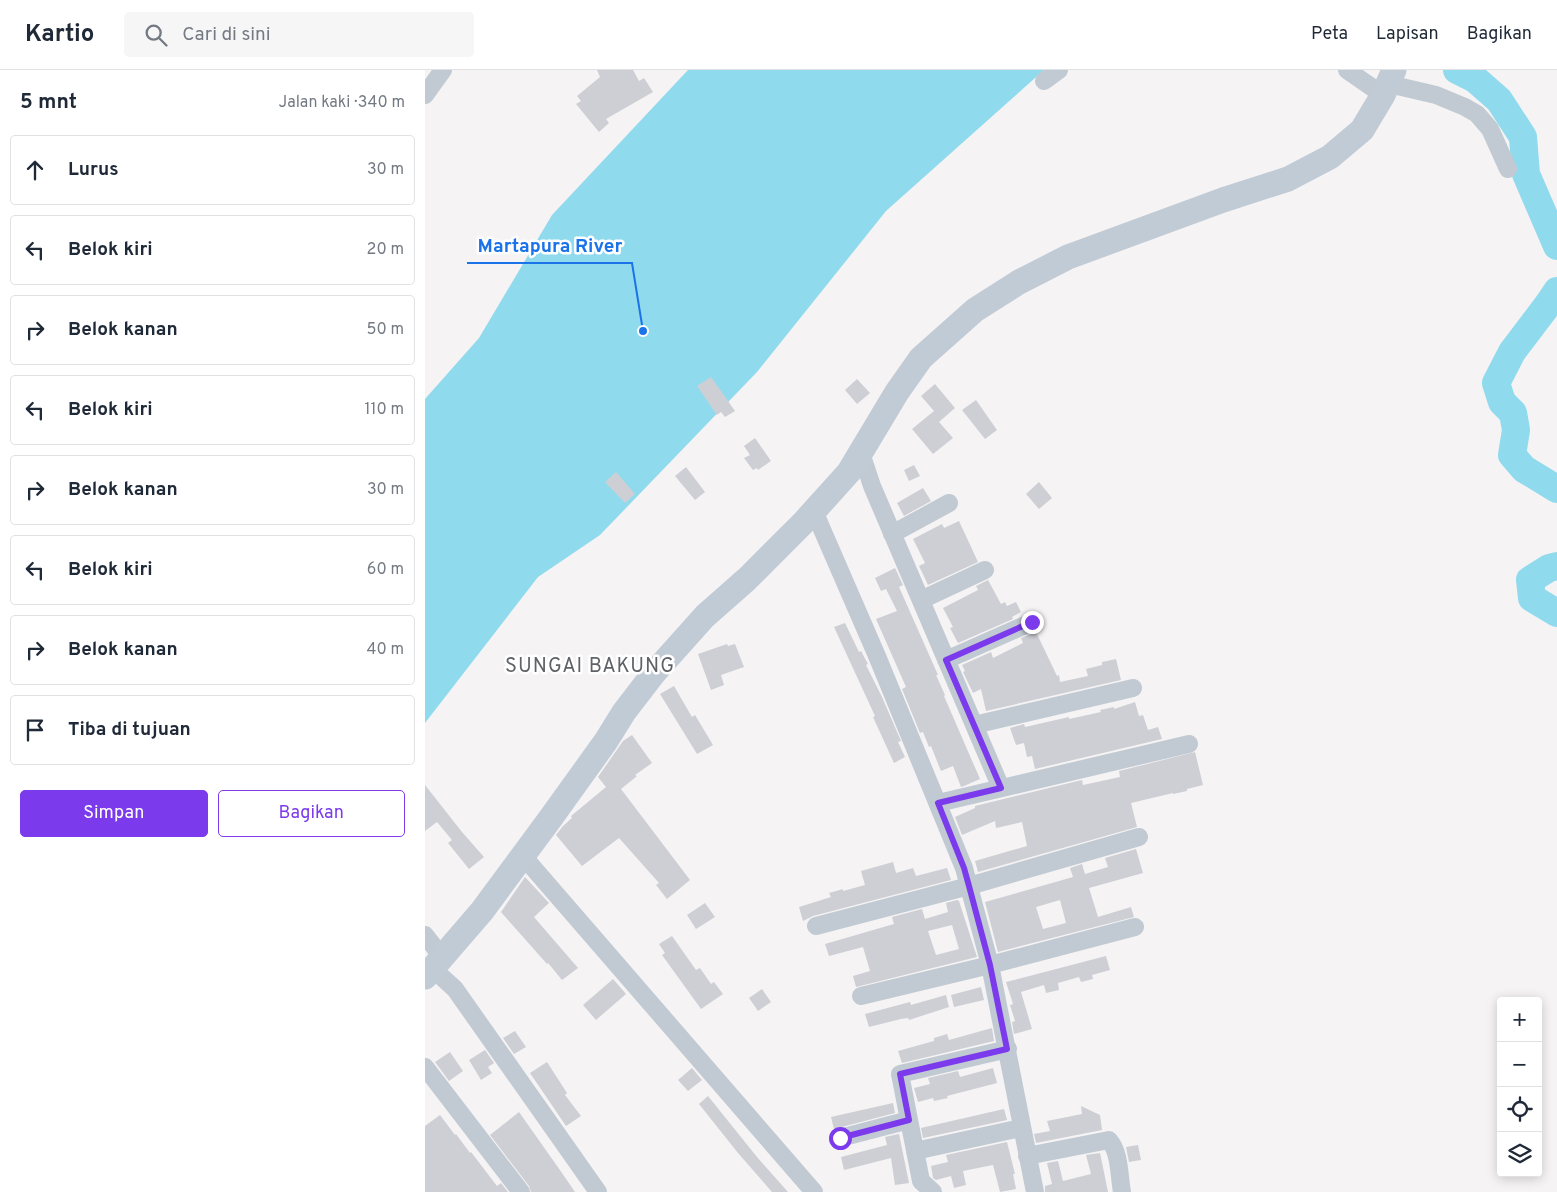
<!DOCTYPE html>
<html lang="id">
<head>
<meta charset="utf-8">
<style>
	body { margin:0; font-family:Overpass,sans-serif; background:#f6f6f7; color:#1f2937 }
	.controls { position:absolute; right:15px; bottom:15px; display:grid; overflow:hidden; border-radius:5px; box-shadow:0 2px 12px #0003 }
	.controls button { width:45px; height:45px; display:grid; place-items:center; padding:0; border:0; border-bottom:1px solid #e0e1e3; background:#fff; color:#1f2937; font:25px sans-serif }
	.stop { position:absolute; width:15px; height:15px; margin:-11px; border:4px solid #7c3aed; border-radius:50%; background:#fff }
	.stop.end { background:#7c3aed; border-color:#fff; box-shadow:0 1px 5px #0008 }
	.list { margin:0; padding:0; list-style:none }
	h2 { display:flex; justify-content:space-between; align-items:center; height:65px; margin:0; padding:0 20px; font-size:21px }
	h2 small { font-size:16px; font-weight:400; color:#747a83 }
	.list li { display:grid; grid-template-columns:32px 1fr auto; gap:15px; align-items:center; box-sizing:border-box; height:70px; margin:0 10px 10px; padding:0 10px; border:1px solid #e0e1e3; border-radius:5px }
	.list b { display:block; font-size:19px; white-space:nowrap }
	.list em { font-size:16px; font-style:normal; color:#747a83 }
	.actions { display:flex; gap:10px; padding:15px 20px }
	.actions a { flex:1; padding:11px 0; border:1px solid #7c3aed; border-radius:5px; text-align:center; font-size:18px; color:#7c3aed }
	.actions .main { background:#7c3aed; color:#fff }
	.icon { flex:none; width:28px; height:28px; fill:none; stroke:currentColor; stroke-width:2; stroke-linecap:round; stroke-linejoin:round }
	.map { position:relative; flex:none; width:1132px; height:1122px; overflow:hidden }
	header { display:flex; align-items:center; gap:30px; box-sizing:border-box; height:70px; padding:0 25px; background:#fff; border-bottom:1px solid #e0e1e3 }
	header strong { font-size:24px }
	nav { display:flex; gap:28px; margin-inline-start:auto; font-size:18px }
	.search { width:350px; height:45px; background:#f6f6f7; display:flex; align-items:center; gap:12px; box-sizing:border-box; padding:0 18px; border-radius:5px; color:#747a83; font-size:19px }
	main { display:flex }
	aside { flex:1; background:#fff }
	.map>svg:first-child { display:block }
	.water { fill:#90daee }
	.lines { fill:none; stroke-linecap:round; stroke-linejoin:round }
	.river { stroke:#90daee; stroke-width:28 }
	.building { fill:#cdcfd5; fill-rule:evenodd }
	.street { stroke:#c1cad2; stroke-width:18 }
	.secondary { stroke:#c1cbd6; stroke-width:25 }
	.route { stroke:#7c3aed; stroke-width:6 }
	.labels { text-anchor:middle; stroke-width:5; stroke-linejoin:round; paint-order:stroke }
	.quarter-label { font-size:20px; letter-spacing:1px; fill:#5f6368; stroke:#fff }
	.leader { fill:none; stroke:#1a73e8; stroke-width:2 }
	.callout-dot { fill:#1a73e8; stroke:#fff; stroke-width:2 }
	.callout-label { font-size:19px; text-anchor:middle; font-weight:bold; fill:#1a73e8; stroke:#fff; stroke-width:5; stroke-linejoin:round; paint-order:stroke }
</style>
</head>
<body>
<header>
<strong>Kartio</strong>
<div class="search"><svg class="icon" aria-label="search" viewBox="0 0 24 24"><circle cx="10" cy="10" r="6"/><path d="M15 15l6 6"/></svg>Cari di sini</div>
<nav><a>Peta</a><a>Lapisan</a><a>Bagikan</a></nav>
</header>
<main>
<aside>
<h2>5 mnt<small>Jalan kaki · 340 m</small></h2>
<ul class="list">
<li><svg class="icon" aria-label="ahead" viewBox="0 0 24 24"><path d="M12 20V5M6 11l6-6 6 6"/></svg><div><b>Lurus</b></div><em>30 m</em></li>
<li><svg class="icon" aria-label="left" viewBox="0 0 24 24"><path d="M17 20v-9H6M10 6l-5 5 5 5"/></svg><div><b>Belok kiri</b></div><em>20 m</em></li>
<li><svg class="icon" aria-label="right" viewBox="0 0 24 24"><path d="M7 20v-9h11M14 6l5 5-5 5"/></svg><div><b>Belok kanan</b></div><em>50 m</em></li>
<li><svg class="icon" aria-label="left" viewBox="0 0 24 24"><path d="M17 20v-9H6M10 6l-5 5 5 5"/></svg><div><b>Belok kiri</b></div><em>110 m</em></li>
<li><svg class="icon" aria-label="right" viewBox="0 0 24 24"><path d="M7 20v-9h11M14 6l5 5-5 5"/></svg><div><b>Belok kanan</b></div><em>30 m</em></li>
<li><svg class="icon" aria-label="left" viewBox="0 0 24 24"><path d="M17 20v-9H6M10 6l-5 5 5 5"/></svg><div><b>Belok kiri</b></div><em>60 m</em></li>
<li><svg class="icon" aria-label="right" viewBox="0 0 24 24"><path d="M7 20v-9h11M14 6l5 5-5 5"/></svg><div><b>Belok kanan</b></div><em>40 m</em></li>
<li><svg class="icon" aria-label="arrive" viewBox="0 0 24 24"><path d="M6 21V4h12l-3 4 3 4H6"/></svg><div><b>Tiba di tujuan</b></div></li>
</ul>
<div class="actions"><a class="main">Simpan</a><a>Bagikan</a></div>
</aside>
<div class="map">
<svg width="1132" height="1122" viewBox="0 0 1132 1122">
	<rect width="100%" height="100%" fill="#f5f3f3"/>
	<path class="water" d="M 263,0 L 619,0 L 461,141 L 332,302 L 175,465 L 113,507 L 0,653 L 0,329 L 54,268 L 127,145 Z"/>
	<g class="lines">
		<path class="river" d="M 1032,0 L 1050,9 L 1074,30 L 1098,67 L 1101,104 L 1132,176
			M 1132,221 L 1124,233 L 1087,282 L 1071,313 L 1077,332 L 1088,343 L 1091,360 L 1087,385 L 1099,399 L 1132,419
			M 1132,496 L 1124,498 L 1105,510 L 1107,528 L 1132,543"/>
	</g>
	<path class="building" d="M 172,0 L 208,0 L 214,11 L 219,8 L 228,22 L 181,49 L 184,53 L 174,62 L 151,34 L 156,31 L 152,26 L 175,7 Z
		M 286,307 L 310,341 L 300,347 L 296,342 L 292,345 L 272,316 Z
		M 432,309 L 445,323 L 432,334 L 420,320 Z
		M 510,314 L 530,338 L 514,352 L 528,368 L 508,384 L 487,359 L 509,341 L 496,326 Z
		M 551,330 L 572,360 L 560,369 L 537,340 Z
		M 330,368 L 346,391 L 333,400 L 332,398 L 328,400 L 319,388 L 325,385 L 319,376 Z
		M 489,395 L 495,406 L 484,411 L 479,400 Z
		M 261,397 L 280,422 L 270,430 L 250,406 Z
		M 191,402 L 210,424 L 200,433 L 180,412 Z
		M 614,412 L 627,428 L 614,439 L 601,424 Z
		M 498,418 L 506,431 L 479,446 L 472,433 Z
		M 534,451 L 553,492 L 503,515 L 494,496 L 500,493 L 488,469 L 517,454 L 519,458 Z
		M 470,498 L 478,515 L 474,517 L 513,605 L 511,605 L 520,625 L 519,626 L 555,709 L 539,716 L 536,717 L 528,696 L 516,701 L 506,676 L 504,677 L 498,662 L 495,663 L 477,619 L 481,617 L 451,549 L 472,541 L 461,519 L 456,521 L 450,508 Z
		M 563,510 L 576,534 L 580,532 L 582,536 L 591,532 L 596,542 L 587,547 L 588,549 L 533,573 L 525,558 L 528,557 L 518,538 L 553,520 L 551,516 Z
		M 420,553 L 434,582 L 436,581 L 443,594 L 441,595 L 457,627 L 476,671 L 473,672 L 480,687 L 469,693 L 448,647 L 450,646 L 409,557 Z
		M 611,562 L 632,606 L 634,605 L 635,612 L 663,606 L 661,599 L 677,595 L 677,592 L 691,589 L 696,610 L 561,641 L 556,619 L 548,623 L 538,602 L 540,601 L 537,595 L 566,582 L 568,588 L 598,573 L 596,568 Z
		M 302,574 L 303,576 L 310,574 L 319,597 L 296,605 L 299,615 L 286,620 L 273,584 Z
		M 249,616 L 267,647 L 270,645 L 288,675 L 272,684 L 235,624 Z
		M 710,632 L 714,646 L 718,645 L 723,660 L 733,657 L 737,669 L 610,699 L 607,686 L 602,687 L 599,673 L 591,675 L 585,658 L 599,654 L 600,657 L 644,647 L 644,649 L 676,642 L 675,640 L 689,637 L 689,639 Z
		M 207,665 L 227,693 L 210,705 L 212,706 L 196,719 L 265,810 L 242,829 L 231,815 L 234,813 L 194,768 L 157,796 L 131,765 L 138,756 L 147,748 L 146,746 L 181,717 L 173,707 L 198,671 Z
		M 770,682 L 778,715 L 762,719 L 762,721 L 748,724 L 748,723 L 706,733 L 712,757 L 553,802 L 550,791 L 602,776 L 597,752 L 571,758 L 570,751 L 537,765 L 530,747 L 550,738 L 550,736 L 657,710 L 658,715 L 695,707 L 694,701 Z
		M 0,715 L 37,762 L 59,787 L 44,799 L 23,773 L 27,770 L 12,752 L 0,761 Z
		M 711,779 L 718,803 L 664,818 L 673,847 L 706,837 L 709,847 L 573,882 L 560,832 L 648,807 L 645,798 L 657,794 L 660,804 L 683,797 L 680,788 ZM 635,830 L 641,853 L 618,859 L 611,837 Z
		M 468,792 L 471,803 L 488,798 L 491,806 L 522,798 L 526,810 L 388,846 L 378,851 L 374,837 L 406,827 L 404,823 L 418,819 L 418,821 L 440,815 L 436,801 Z
		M 100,807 L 124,833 L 109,847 L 153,898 L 137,910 L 123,893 L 122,894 L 76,842 Z
		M 532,830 L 534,831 L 552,887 L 431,917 L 428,906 L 445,901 L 438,877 L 404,886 L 400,874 L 469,854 L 467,847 L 497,839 L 500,849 L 523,842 L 521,833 ZM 527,855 L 534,879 L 511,885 L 503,861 Z
		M 280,833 L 290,847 L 271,859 L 262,845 Z
		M 247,866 L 271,900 L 275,898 L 286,914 L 289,912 L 298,924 L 276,939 L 237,885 L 240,883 L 234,874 Z
		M 681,886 L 685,900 L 667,905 L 668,909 L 656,912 L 654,907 L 633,913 L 634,920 L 621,923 L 619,915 L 596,922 L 607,959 L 589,964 L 587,952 L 590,951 L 585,935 L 588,934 L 581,912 Z
		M 188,909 L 201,924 L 171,950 L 158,935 Z
		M 556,917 L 559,930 L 529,937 L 526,925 Z
		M 337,919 L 346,932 L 333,941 L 324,928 Z
		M 521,925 L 524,937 L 484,950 L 483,948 L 476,949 L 444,957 L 440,944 L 485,932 L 486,935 Z
		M 567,958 L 569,971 L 477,993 L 473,981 L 509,971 L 509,968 L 522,964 L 524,970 Z
		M 90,961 L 101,977 L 89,984 L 78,968 Z
		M 60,980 L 69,993 L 63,997 L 67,1003 L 56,1010 L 44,990 Z
		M 25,982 L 38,1001 L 24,1011 L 10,992 Z
		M 122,992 L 142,1023 L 140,1025 L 156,1046 L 141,1056 L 105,1003 Z
		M 267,998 L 277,1010 L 263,1021 L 253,1010 Z
		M 568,998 L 572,1013 L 522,1026 L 523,1028 L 509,1031 L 508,1028 L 493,1032 L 489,1018 L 505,1014 L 503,1008 L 533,1001 L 535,1007 Z
		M 283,1026 L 332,1087 L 363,1122 L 347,1122 L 313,1083 L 274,1034 Z
		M 468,1033 L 470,1043 L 409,1059 L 406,1047 Z
		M 656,1036 L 675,1045 L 677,1060 L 611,1073 L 609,1064 L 625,1061 L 622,1051 L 657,1044 Z
		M 579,1039 L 582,1050 L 498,1068 L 496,1058 Z
		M 94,1042 L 137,1103 L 150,1122 L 106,1122 L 104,1116 L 65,1065 Z
		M 15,1045 L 30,1065 L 31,1064 L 45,1083 L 46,1082 L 72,1116 L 76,1113 L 83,1122 L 0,1122 L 0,1056 Z
		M 474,1064 L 484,1113 L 470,1115 L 466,1088 L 419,1100 L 416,1087 L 462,1075 L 460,1067 Z
		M 582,1072 L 590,1104 L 588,1104 L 591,1119 L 575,1122 L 568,1095 L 538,1101 L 541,1115 L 529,1118 L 526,1106 L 511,1110 L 508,1108 L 506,1096 L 523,1092 L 521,1085 Z
		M 713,1075 L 716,1090 L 704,1092 L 701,1077 Z
		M 675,1083 L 683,1122 L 620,1122 L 620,1116 L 627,1114 L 622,1093 L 633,1091 L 638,1111 L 666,1104 L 661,1085 Z"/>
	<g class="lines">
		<path class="street" d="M 922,0 L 958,25
			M 619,11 L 634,0
			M 964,14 L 1011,25 L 1040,37 L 1052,44 L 1065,59 L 1083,99
			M 0,25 L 18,0
			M 436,383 L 447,416 L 576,718
			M 389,441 L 452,586 L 539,798 L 565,895 L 610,1122
			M 467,464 L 524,433
			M 496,530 L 560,500
			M 521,590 L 607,552
			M 549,655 L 708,618
			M 513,733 L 764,674
			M 98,786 L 389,1122
			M 391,856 L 544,816 L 714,767
			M 0,865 L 17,887
			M 7,898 L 30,919 L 173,1122
			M 436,926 L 565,895 L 710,857
			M 0,997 L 96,1122
			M 415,1068 L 484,1050
			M 490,1081 L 596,1058
			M 602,1086 L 684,1070 C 695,1082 694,1106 697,1122
			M 508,1122 L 496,1111 L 475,1004 L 583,979"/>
		<path class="secondary" d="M 0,907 L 57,841 L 125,749 L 181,671 L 199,642 L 229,603 L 280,546 L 322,509 L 379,452 L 424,402 L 472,322 L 496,288 L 550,240 L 594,212 L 643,187 L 798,130 L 863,109 L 905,87 L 937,60 L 958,25 L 969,0"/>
	</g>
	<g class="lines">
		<path class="route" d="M 415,1068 L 484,1050 L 475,1004 L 582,979 L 565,895 L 544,816 L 539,798 L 513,733 L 576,718 L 521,590 L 607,552"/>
	</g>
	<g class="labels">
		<g class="quarter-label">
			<text x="165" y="602">SUNGAI BAKUNG</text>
		</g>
	</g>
	<path class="leader" d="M218 261L207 193H42"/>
	<circle class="callout-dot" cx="218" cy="261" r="5"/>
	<g class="callout-label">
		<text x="125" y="182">Martapura River</text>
	</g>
</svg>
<div class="controls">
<button>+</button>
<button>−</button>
<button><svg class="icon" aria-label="locate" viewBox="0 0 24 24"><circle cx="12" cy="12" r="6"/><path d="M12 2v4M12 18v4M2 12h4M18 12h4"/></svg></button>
<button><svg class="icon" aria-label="layers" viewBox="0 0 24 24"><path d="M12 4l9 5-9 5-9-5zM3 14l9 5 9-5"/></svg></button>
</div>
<div class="stop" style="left:415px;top:1068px"></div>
<div class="stop end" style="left:607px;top:552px"></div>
</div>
</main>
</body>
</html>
